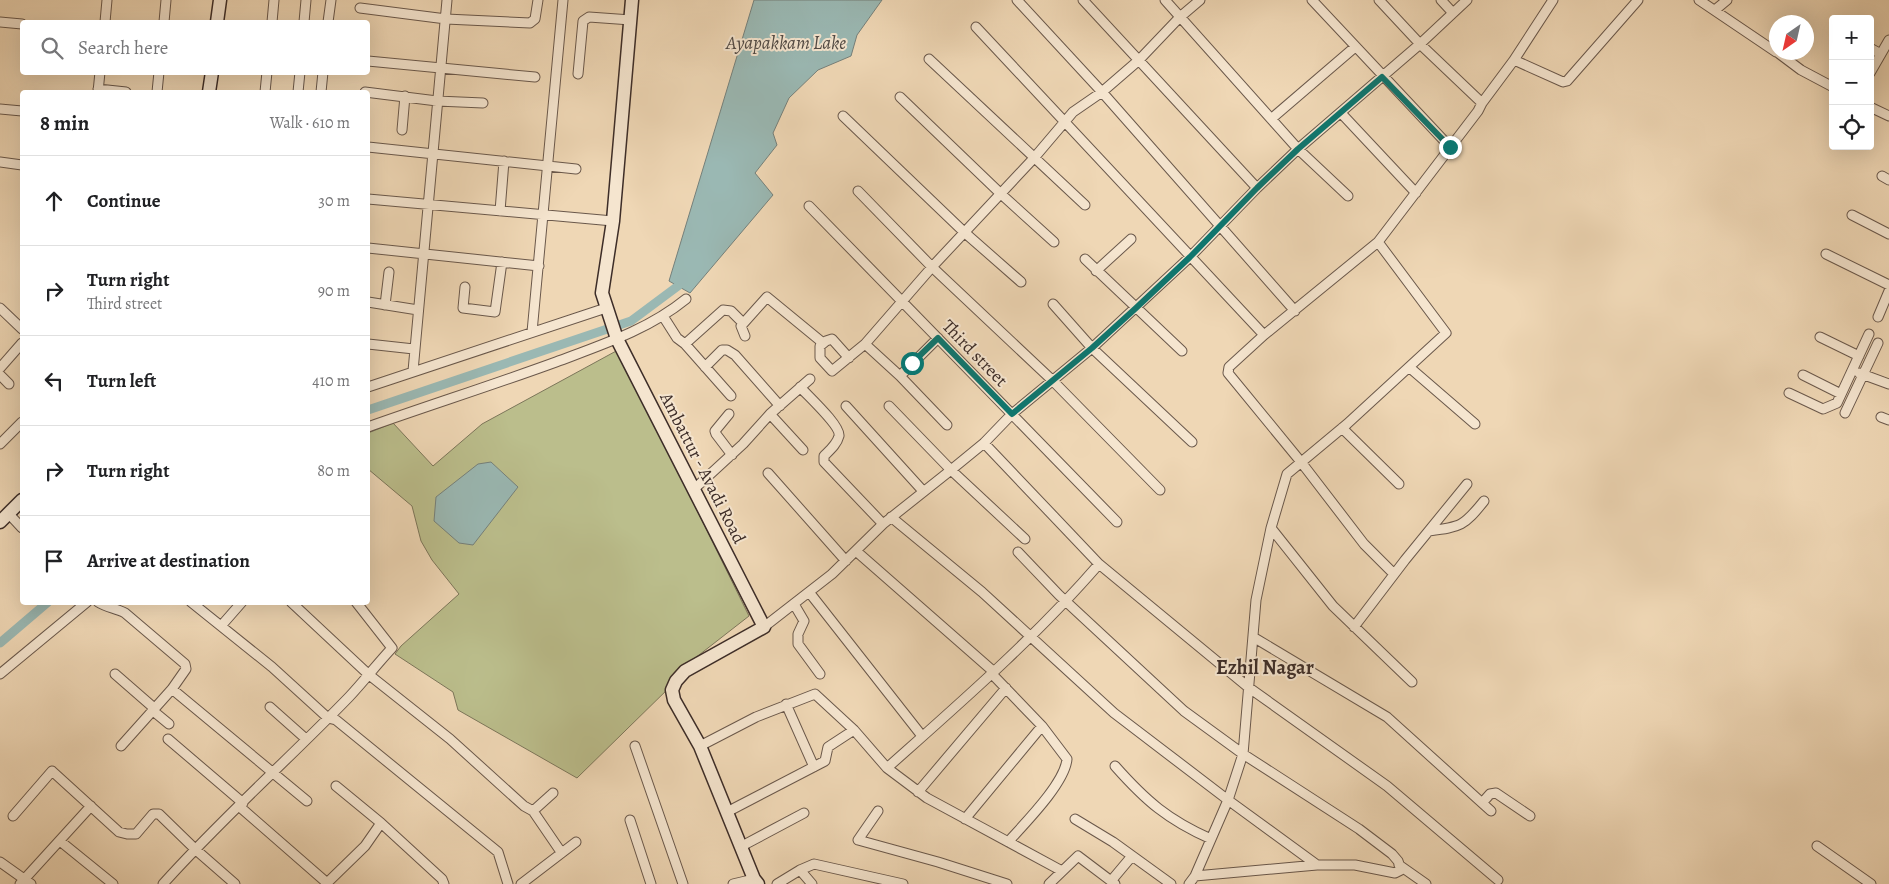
<!DOCTYPE html>
<html lang="en">
<head>
<meta charset="utf-8">
<style>
	body { margin:0; font-family:Alegreya,serif; background:#f6f6f6; color:#202124 }
	.controls { position:absolute; right:15px; top:15px; display:grid; overflow:hidden; border-radius:5px; box-shadow:0 5px 20px #0002 }
	.controls button { width:45px; height:45px; display:grid; place-items:center; padding:0; border:0; border-bottom:1px solid #e0e0e0; background:#fff; color:#202124; font:25px sans-serif }
	.compass { position:absolute; left:1769px; top:15px; width:45px; height:45px; border-radius:50%; background:#fff; box-shadow:0 5px 20px #0002; rotate:214deg }
	.stop { position:absolute; width:15px; height:15px; margin:-11px; border:4px solid #0f766e; border-radius:50%; background:#fff }
	.stop.end { background:#0f766e; border-color:#fff; box-shadow:0 1px 5px #0008 }
	.list { margin:0; padding:0; list-style:none }
	h2 { display:flex; justify-content:space-between; align-items:center; height:65px; margin:0; padding:0 20px; font-size:21px }
	h2 small { font-size:16px; font-weight:400; color:#757577 }
	.list li { display:grid; grid-template-columns:32px 1fr auto; gap:15px; align-items:center; box-sizing:border-box; height:90px; padding:0 20px; border-top:1px solid #e0e0e0 }
	.list b { display:block; font-size:19px; white-space:nowrap }
	.list p { margin:0; font-size:16px; white-space:nowrap; color:#757577 }
	.list em { font-size:16px; font-style:normal; color:#757577 }
	.icon { flex:none; width:28px; height:28px; fill:none; stroke:currentColor; stroke-width:2; stroke-linecap:round; stroke-linejoin:round }
	.map { position:relative; flex:none; width:1889px; height:884px; overflow:hidden }
	.search { position:absolute; background:#fff; box-shadow:0 5px 20px #0002; left:20px; top:20px; width:350px; height:55px; display:flex; align-items:center; gap:12px; box-sizing:border-box; padding:0 18px; border-radius:5px; color:#757577; font-size:19px }
	.panel { position:absolute; background:#fff; box-shadow:0 5px 20px #0002; left:20px; top:90px; width:350px; height:515px; border-radius:5px }
	.map>svg:first-child { display:block }
	.green { fill:#bbbe8c; stroke:#7c765a }
	.water { fill:#9ab8b3; stroke:#75807b }
	.lines { fill:none; stroke-linecap:round; stroke-linejoin:round }
	.canal { stroke:#9ab8b3; stroke-width:9 }
	.street-casing { stroke:#6a584b; stroke-width:11 }
	.secondary-casing { stroke:#3d2d28; stroke-width:15 }
	.street { stroke:#f5e5cf; stroke-width:9 }
	.secondary { stroke:#f5e5cf; stroke-width:12 }
	.route { stroke:#0f766e; stroke-width:6 }
	.labels { text-anchor:middle; stroke-width:4; stroke-linejoin:round; paint-order:stroke }
	.street-label { font-size:18px; fill:#3d2d28; stroke:#f5e5cf }
	.water-label { font-size:19px; font-style:italic; fill:#504944; stroke:#f5e5cf }
	.quarter-label { font-size:20px; font-weight:bold; fill:#3d2d28; stroke:#f5e5cf }
</style>
</head>
<body>
<div class="map">
<svg width="1889" height="884" viewBox="0 0 1889 884">
	<rect width="100%" height="100%" fill="#efd7b5"/>
	<filter id="stains"><feTurbulence type="fractalNoise" baseFrequency=".004" numOctaves="4"/><feColorMatrix values="0 0 0 0 .2 0 0 0 0 .09 0 0 0 0 .02 0 0 0 .5 -.17"/></filter>
	<radialGradient id="worn" r=".72"><stop offset=".6" stop-color="#630" stop-opacity="0"/><stop offset="1" stop-color="#630" stop-opacity=".3"/></radialGradient>
	<path class="green" d="M 618,350 L 749,616 L 681,669 L 673,684 L 577,778 L 458,710 L 453,692 L 395,654 L 401,646 L 459,594 L 432,560 L 421,541 L 412,506 L 368,469 L 368,433 L 393,423 L 433,466 L 482,424 Z"/>
	<path class="water" d="M 754,0 L 882,0 L 857,35 L 851,56 L 818,70 L 789,98 L 773,133 L 777,145 L 755,173 L 773,195 L 690,293 L 669,281 Z
		M 491,462 L 518,487 L 473,545 L 459,543 L 434,521 L 436,497 L 478,464 Z"/>
	<g class="lines">
		<path class="canal" d="M 368,410 L 631,321 L 678,286
			M 0,643 L 48,602"/>
		<defs>
			<path id="street" d="M 1017,0 L 1102,92 L 1295,311
				M 1083,0 L 1257,188
				M 1165,0 L 1298,149 L 1348,196
				M 1312,0 L 1450,147
				M 1379,0 L 1420,44 L 1482,103
				M 1441,0 L 1453,13
				M 1699,0 L 1776,52
				M 360,8 L 446,19 L 530,23 L 535,19 L 538,0
				M 1715,10 L 1727,0
				M 0,22 L 22,24
				M 105,22 L 107,0
				M 164,22 L 166,0
				M 272,22 L 274,0
				M 304,22 L 306,0
				M 328,22 L 331,0
				M 976,27 L 1264,335
				M 1870,48 L 1881,54
				M 1777,52 L 1801,70 L 1833,87
				M 929,59 L 1085,205
				M 1514,60 L 1553,0
				M 368,61 L 535,77
				M 1870,73 L 1889,40
				M 578,74 L 583,21 L 589,17 L 631,20
				M 98,89 L 126,92
				M 98,92 L 100,72
				M 157,92 L 159,72
				M 265,92 L 267,72
				M 298,92 L 300,72
				M 321,92 L 323,72
				M 365,92 L 437,101 L 483,103
				M 900,97 L 1001,194 L 1054,242
				M 1870,107 L 1889,116
				M 0,109 L 22,111
				M 1341,113 L 1416,193
				M 843,116 L 964,232 L 1021,282
				M 1271,119 L 1355,47
				M 402,130 L 405,96
				M 368,147 L 576,169
				M 0,162 L 22,165
				M 1882,176 L 1889,180
				M 858,191 L 932,267 L 1052,380 L 1160,490
				M 368,199 L 613,221
				M 809,206 L 1117,522
				M 500,211 L 504,161
				M 1852,215 L 1889,234
				M 1378,242 L 1264,335 L 1229,367 L 1228,373 L 1301,462 L 1364,544 L 1394,574
				M 368,248 L 539,266
				M 1826,254 L 1889,285
				M 1085,259 L 1182,351
				M 1096,271 L 1131,239
				M 465,287 L 463,308 L 495,312 L 502,262
				M 368,302 L 418,310
				M 1053,304 L 1092,348 L 1192,442
				M 385,305 L 389,272
				M 0,308 L 22,329
				M 663,316 L 677,338 L 685,344 L 731,396
				M 1878,317 L 1889,291
				M 532,332 L 563,0
				M 745,336 L 741,326 L 767,297 L 823,343
				M 1820,337 L 1859,356
				M 368,344 L 414,349
				M 685,344 L 723,310 L 731,311 L 743,323
				M 865,344 L 900,376 L 938,338
				M 849,358 L 832,339 L 826,341 L 820,346 L 820,358 L 832,371 L 865,344 L 932,267 L 1034,158 L 1073,112 L 1102,92 L 1139,60 L 1180,17 L 1200,0
				M 705,367 L 722,350 L 727,350 L 735,355 L 780,406
				M 1409,367 L 1475,424
				M 0,368 L 22,343
				M 413,371 L 447,0
				M 1859,373 L 1889,384
				M 0,375 L 9,384
				M 1803,375 L 1841,394
				M 900,376 L 947,425
				M 368,387 L 606,308
				M 800,387 C 808,396 841,426 839,436 C 837,444 830,450 824,456 L 824,462 L 883,524
				M 1789,393 L 1823,409 L 1837,403 L 1869,334
				M 846,406 L 923,491
				M 889,406 L 951,470 L 1025,539
				M 1845,413 L 1878,343
				M 729,414 L 715,431 L 716,434 L 732,455
				M 770,414 L 803,450
				M 1881,417 L 1889,420
				M 368,427 C 430,405 493,385 556,362 C 601,345 648,330 686,299
				M 1342,428 L 1399,484
				M 984,443 L 1099,564
				M 0,444 L 22,422
				M 768,473 L 846,561
				M 693,490 L 743,444 L 770,414 L 810,379
				M 9,514 L 22,528
				M 891,517 L 982,592 L 1114,713 L 1228,800 L 1317,865
				M 1271,528 L 1333,606 L 1412,682
				M 1429,531 C 1461,527 1464,526 1484,501
				M 856,551 L 994,672
				M 1018,552 L 1059,595 L 1184,711 L 1243,754 L 1359,829 L 1392,854 L 1398,861 L 1401,870 L 1395,873 L 1355,865 L 1317,865 L 1195,876
				M 809,592 L 922,736
				M 98,602 C 107,608 116,608 125,613 L 185,664 L 186,669 L 172,689 L 121,746
				M 191,602 L 272,667 L 328,718 L 336,720 L 498,852 L 508,884
				M 291,602 L 368,674 L 450,739 L 524,806 L 533,811 L 561,852
				M 794,604 L 804,621 L 798,634 L 798,644 L 820,674
				M 221,626 L 242,602
				M 764,627 L 832,574 L 883,524 L 951,470 L 984,443 L 1012,414 L 1092,348 L 1190,257 L 1257,188 L 1298,149 L 1420,44 L 1467,0
				M 1354,627 L 1405,560 L 1467,484
				M 1253,637 L 1387,717 L 1491,811
				M 0,674 L 87,602
				M 115,674 L 154,708
				M 992,674 L 1042,726 L 1067,759 C 1065,783 1025,823 1008,842
				M 172,689 L 307,801
				M 786,704 L 814,767
				M 270,707 L 306,739
				M 152,710 L 169,724
				M 168,739 L 243,803
				M 635,746 L 683,884
				M 700,746 L 756,717 L 815,694 L 854,730 L 887,768 L 927,798 L 1062,871
				M 1115,766 C 1146,801 1168,820 1211,839
				M 887,768 C 960,703 1035,638 1099,564 L 1248,687 L 1387,786 L 1498,880
				M 336,786 L 381,823
				M 918,792 L 1006,688
				M 1482,803 L 1490,794 L 1496,793 L 1530,816
				M 240,807 L 327,883
				M 533,811 L 553,793
				M 878,811 L 858,840 L 938,862 L 1007,884
				M 727,812 L 825,761 L 828,747 L 854,730
				M 13,816 L 52,771 L 119,832 L 127,834 L 136,834 L 153,814 L 159,814 L 195,849 L 235,884
				M 965,819 L 1042,726
				M 1075,819 L 1113,842 L 1171,884
				M 630,820 L 651,884
				M 60,841 L 113,884
				M 742,846 L 804,813
				M 1817,846 L 1871,884
				M 0,862 L 31,884
				M 1399,865 L 1426,884
				M 800,870 L 814,864 L 903,884
				M 1111,881 L 1132,856
				M 20,884 L 91,806
				M 163,884 C 222,818 288,760 349,697 C 364,681 377,664 392,648 L 356,602
				M 326,884 L 365,846 L 381,823 L 442,879 L 444,884
				M 521,884 L 576,842
				M 733,884 L 754,879
				M 777,884 L 800,870 L 812,884
				M 1049,884 L 1078,856 L 1115,884
				M 1189,884 L 1195,876 L 1228,800 L 1243,754 L 1256,600 L 1271,528 L 1287,474 L 1347,424 L 1446,333 L 1378,242 L 1478,111 L 1482,103 L 1514,60 L 1563,82 L 1567,81 L 1638,0"/>
			<path id="secondary" d="M 632,0 L 613,221 L 602,293 L 617,339 L 764,627 L 685,671 L 676,681 L 672,690 L 674,700 L 700,746 L 754,879 L 758,884
				M 217,22 L 220,0
				M 209,92 L 212,72
				M 0,522 L 22,500"/>
		</defs>
		<use href="#street" class="street-casing"/>
		<use href="#secondary" class="secondary-casing"/>
		<use href="#street" class="street"/>
		<use href="#secondary" class="secondary"/>
	</g>
	<g class="lines">
		<path class="route" d="M 912,363 L 938,338 L 1012,414 L 1092,348 L 1136,308 L 1190,257 L 1257,188 L 1298,149 L 1382,77 L 1450,147"/>
	</g>
	<g class="labels">
		<g class="street-label">
			<text transform="translate(975 353) rotate(46)" y="6">Third street</text>
			<text transform="translate(703 468) rotate(63)" y="6">Ambattur - Avadi Road</text>
		</g>
		<g class="water-label">
			<text x="786" y="49">Ayapakkam Lake</text>
		</g>
		<g class="quarter-label">
			<text x="1265" y="674">Ezhil Nagar</text>
		</g>
	</g>
	<rect width="100%" height="100%" filter="url(#stains)"/>
	<rect width="100%" height="100%" fill="url(#worn)"/>
</svg>
<div class="controls">
<button>+</button>
<button>−</button>
<button><svg class="icon" aria-label="locate" viewBox="0 0 24 24"><circle cx="12" cy="12" r="6"/><path d="M12 2v4M12 18v4M2 12h4M18 12h4"/></svg></button>
</div>
<svg class="compass" viewBox="-18 -18 36 36"><path d="M0-13l5 13h-10z" fill="#e53935"/><path d="M0 13l5-13h-10z" fill="#757577"/></svg>
<div class="stop" style="left:912px;top:363px"></div>
<div class="stop end" style="left:1450px;top:147px"></div>
<div class="search"><svg class="icon" aria-label="search" viewBox="0 0 24 24"><circle cx="10" cy="10" r="6"/><path d="M15 15l6 6"/></svg>Search here</div>
<section class="panel">
<h2>8 min<small>Walk · 610 m</small></h2>
<ul class="list">
<li><svg class="icon" aria-label="ahead" viewBox="0 0 24 24"><path d="M12 20V5M6 11l6-6 6 6"/></svg><div><b>Continue</b></div><em>30 m</em></li>
<li><svg class="icon" aria-label="right" viewBox="0 0 24 24"><path d="M7 20v-9h11M14 6l5 5-5 5"/></svg><div><b>Turn right</b><p>Third street</p></div><em>90 m</em></li>
<li><svg class="icon" aria-label="left" viewBox="0 0 24 24"><path d="M17 20v-9H6M10 6l-5 5 5 5"/></svg><div><b>Turn left</b></div><em>410 m</em></li>
<li><svg class="icon" aria-label="right" viewBox="0 0 24 24"><path d="M7 20v-9h11M14 6l5 5-5 5"/></svg><div><b>Turn right</b></div><em>80 m</em></li>
<li><svg class="icon" aria-label="arrive" viewBox="0 0 24 24"><path d="M6 21V4h12l-3 4 3 4H6"/></svg><div><b>Arrive at destination</b></div></li>
</ul>
</section>
</div>
</body>
</html>
